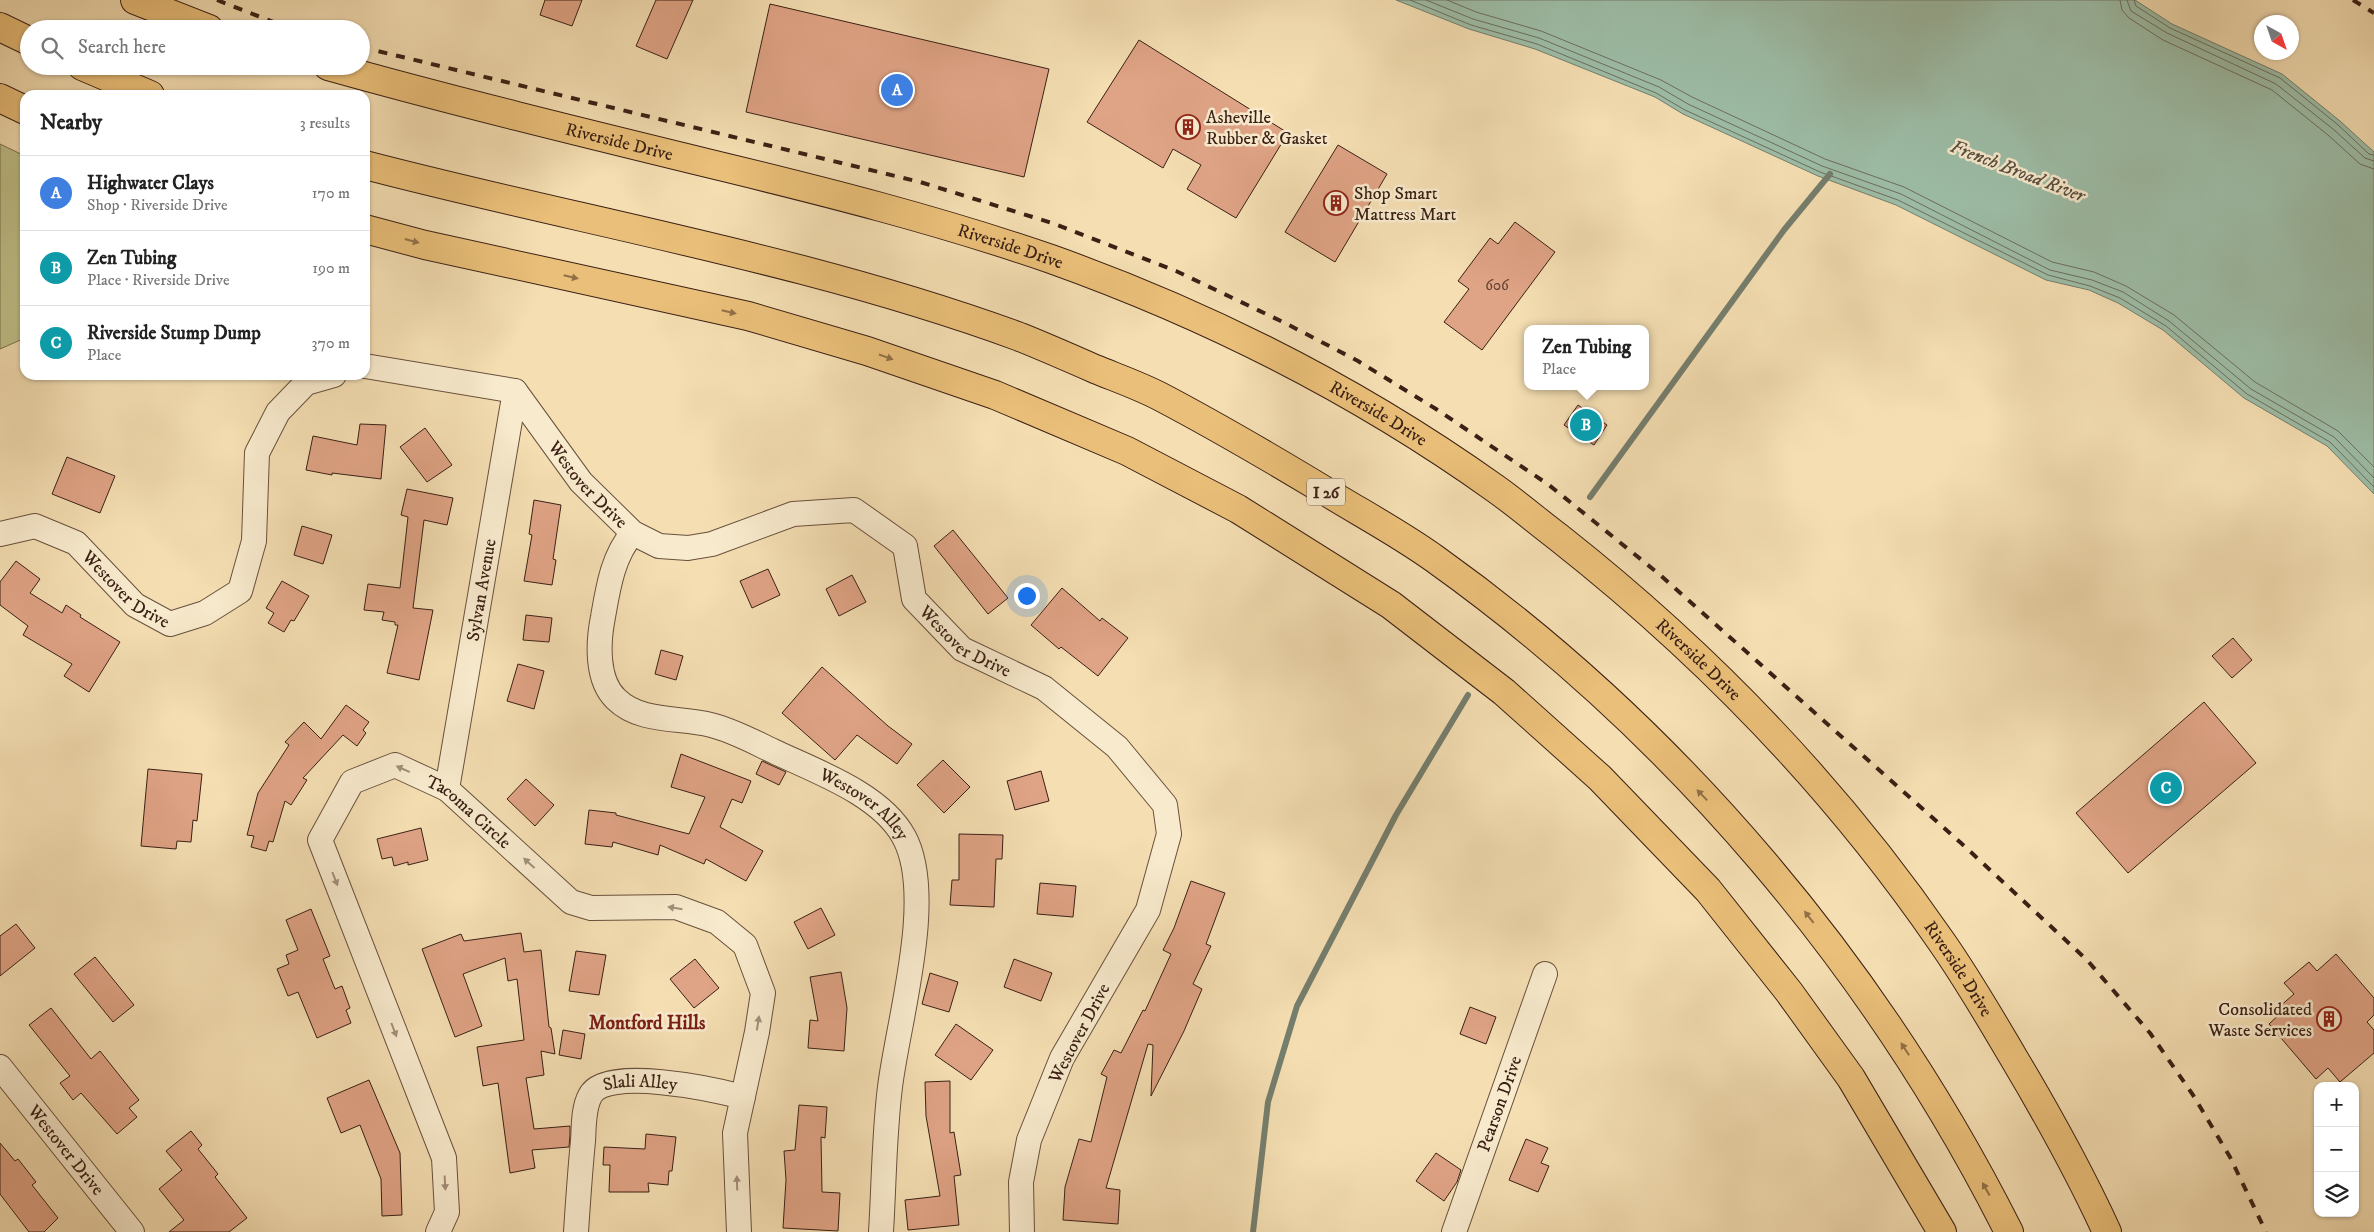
<!DOCTYPE html>
<html lang="en">
<head>
<meta charset="utf-8">
<style>
	body { margin:0; font-family:"IM FELL DW Pica",serif; background:#f6f6f6; color:#222 }
	.controls { position:absolute; right:15px; bottom:15px; display:grid; overflow:hidden; border-radius:10px; box-shadow:0 1px 4px #0004 }
	.controls button { width:45px; height:45px; display:grid; place-items:center; padding:0; border:0; border-bottom:1px solid #e0e0e0; background:#fff; color:#222; font:25px sans-serif }
	.compass { position:absolute; left:2254px; top:15px; width:45px; height:45px; border-radius:50%; background:#fff; box-shadow:0 1px 4px #0004; rotate:140deg }
	.you { position:absolute; left:1026px; top:595px; width:18px; height:18px; margin:-12px; border:4px solid #fff; border-radius:50%; background:#1a73e8; box-shadow:0 0 0 8px #1a73e833 }
	.badge { display:grid; place-items:center; width:32px; height:32px; border-radius:50%; background:#111827; color:#fff; font-size:16px; font-weight:700 }
	.pin { position:absolute; translate:-50% -50%; border:2px solid #fff; box-shadow:0 1px 5px #0006 }
	.popup { position:absolute; left:1524px; top:325px; width:125px; height:65px; box-sizing:border-box; display:grid; place-content:center; border-radius:10px; background:#fff; filter:drop-shadow(0 1px 4px #0005); font-size:16px; white-space:nowrap; color:#767676 }
	.popup b { font-size:19px; color:#222 }
	.popup::after { content:''; position:absolute; left:50%; top:100%; margin-left:-10px; border:10px solid transparent; border-top-color:#fff }
	.list { margin:0; padding:0; list-style:none }
	h2 { display:flex; justify-content:space-between; align-items:center; height:65px; margin:0; padding:0 20px; font-size:21px }
	h2 small { font-size:16px; font-weight:400; color:#767676 }
	.list li { display:grid; grid-template-columns:32px 1fr auto; gap:15px; align-items:center; box-sizing:border-box; height:75px; padding:0 20px; border-top:1px solid #e0e0e0 }
	.list b { display:block; font-size:19px; white-space:nowrap }
	.list p { margin:0; font-size:16px; white-space:nowrap; color:#767676 }
	.list em { font-size:16px; font-style:normal; color:#767676 }
	.icon { flex:none; width:28px; height:28px; fill:none; stroke:currentColor; stroke-width:2; stroke-linecap:round; stroke-linejoin:round }
	.map { position:relative; flex:none; width:2374px; height:1232px; overflow:hidden }
	.search { position:absolute; background:#fff; box-shadow:0 1px 4px #0004; left:20px; top:20px; width:350px; height:55px; display:flex; align-items:center; gap:12px; box-sizing:border-box; padding:0 18px; border-radius:28px; color:#767676; font-size:19px }
	.panel { position:absolute; background:#fff; box-shadow:0 1px 4px #0004; left:20px; top:90px; width:350px; height:290px; border-radius:15px }
	.map>svg:first-child { display:block }
	.green { fill:#bfc089; stroke:#7c704f }
	.water { fill:#9dbda7; stroke:#757e6d }
	.lines { fill:none; stroke-linecap:round; stroke-linejoin:round }
	.shore { stroke:#6c6e5e; stroke-width:1 }
	.stream { stroke:#757e6d; stroke-width:6 }
	.building { fill:#dfa385; stroke:#3a2015 }
	.minor-casing { stroke:#68503c; stroke-width:26 }
	.major-casing { stroke:#3a2015; stroke-width:30 }
	.highway-casing { stroke:#3a2015; stroke-width:30 }
	.minor { stroke:#f8eacd; stroke-width:24 }
	.major { stroke:#eabf79; stroke-width:28 }
	.highway { stroke:#eabf79; stroke-width:28 }
	.rail { stroke:#3a2015; stroke-width:4; stroke-dasharray:9 9; stroke-linecap:butt }
	.oneway { fill:#927047 }
	.oneway2 { fill:#a28f7a }
	.labels { text-anchor:middle; stroke-width:5; stroke-linejoin:round; paint-order:stroke }
	.number-label { font-size:15px; fill:#634131 }
	.shield { fill:#f8eacd; stroke:#735d4c; stroke-width:1 }
	.shield-label { font-size:16px; font-weight:bold; fill:#3a2015 }
	.poi-label { font-size:18px; fill:#3a2015; stroke:#f8eacd; text-anchor:start }
	.street-label { font-size:18px; fill:#3a2015; stroke:#f8eacd }
	.water-label { font-size:19px; font-style:italic; fill:#584f41; stroke:#f8eacd }
	.neighbourhood-label { font-size:19px; font-weight:bold; fill:#7a1f14; stroke:#f8eacd }
</style>
</head>
<body>
<div class="map">
<svg width="2374" height="1232" viewBox="0 0 2374 1232">
	<rect width="100%" height="100%" fill="#f4deb2"/>
	<filter id="stains"><feTurbulence type="fractalNoise" baseFrequency=".004" numOctaves="4"/><feColorMatrix values="0 0 0 0 .2 0 0 0 0 .09 0 0 0 0 .02 0 0 0 .5 -.17"/></filter>
	<radialGradient id="worn" r=".72"><stop offset=".6" stop-color="#630" stop-opacity="0"/><stop offset="1" stop-color="#630" stop-opacity=".3"/></radialGradient>
	<path class="green" d="M 0,144 L 25,156 L 25,338 L 0,349 Z"/>
	<path class="water" d="M 1396,0 L 2135,0 L 2172,24 L 2282,74 L 2340,121 L 2374,152 L 2374,494 L 2327,446 L 2244,398 L 2163,330 L 2118,303 L 2089,290 L 2046,280 L 1896,205 L 1818,176 L 1683,114 L 1655,97 L 1535,49 L 1469,29 Z"/>
	<g class="lines">
		<path class="shore" d="M 1410,0 L 1471,25 L 1537,44 L 1656,93 L 1685,110 L 1820,172 L 1898,200 L 2048,275 L 2090,286 L 2120,298 L 2166,326 L 2247,394 L 2330,442 L 2374,487
			M 1426,0 L 1473,19 L 1539,38 L 1659,87 L 1688,104 L 1822,166 L 1901,194 L 2050,270 L 2092,280 L 2123,292 L 2169,321 L 2251,389 L 2334,437 L 2374,478
			M 1447,0 L 1476,12 L 1541,31 L 1661,80 L 1692,97 L 1825,159 L 1904,187 L 2052,262 L 2094,272 L 2126,286 L 2174,315 L 2255,382 L 2338,431 L 2374,467
			M 2120,0 L 2122,10 L 2129,18 L 2163,40 L 2272,90 L 2328,135 L 2360,164 L 2374,169
			M 2127,0 L 2131,11 L 2167,33 L 2276,84 L 2333,129 L 2365,158 L 2374,161
			M 2134,0 L 2136,6 L 2170,28 L 2280,78 L 2337,124 L 2369,154 L 2374,155"/>
		<path class="stream" d="M 1590,497 L 1784,230 L 1830,174
			M 1253,1232 L 1268,1102 L 1297,1006 L 1396,815 L 1468,695"/>
	</g>
	<path class="building" d="M 545,0 L 582,0 L 572,26 L 540,15 Z
		M 656,0 L 693,0 L 667,59 L 636,46 Z
		M 770,4 L 1049,69 L 1024,177 L 746,112 Z
		M 1139,40 L 1288,133 L 1236,218 L 1187,189 L 1201,165 L 1173,149 L 1163,168 L 1087,122 Z
		M 1338,145 L 1387,174 L 1335,262 L 1285,232 Z
		M 1515,222 L 1555,252 L 1482,350 L 1444,322 L 1469,289 L 1458,281 L 1490,238 L 1498,244 Z
		M 1578,405 L 1607,425 L 1594,445 L 1564,425 Z
		M 360,424 L 386,425 L 381,479 L 332,473 L 332,475 L 306,470 L 313,436 L 357,445 Z
		M 425,428 L 452,465 L 427,482 L 400,447 Z
		M 67,457 L 115,476 L 100,513 L 52,494 Z
		M 407,489 L 453,498 L 447,525 L 424,520 L 413,608 L 433,610 L 419,680 L 387,673 L 398,625 L 395,625 L 395,622 L 382,620 L 384,612 L 364,610 L 368,584 L 400,588 L 408,517 L 401,515 Z
		M 534,500 L 561,505 L 553,559 L 556,560 L 552,585 L 524,581 L 532,535 L 529,534 Z
		M 302,526 L 332,535 L 323,564 L 294,555 Z
		M 953,530 L 1008,598 L 988,614 L 934,546 Z
		M 16,561 L 40,579 L 30,593 L 62,613 L 66,605 L 81,615 L 80,617 L 120,642 L 89,692 L 64,676 L 72,664 L 23,635 L 28,626 L 0,605 L 0,582 Z
		M 768,569 L 780,595 L 752,608 L 740,581 Z
		M 852,575 L 866,602 L 839,616 L 826,589 Z
		M 282,581 L 309,596 L 294,621 L 291,620 L 284,632 L 268,623 L 274,613 L 266,608 Z
		M 1062,588 L 1100,621 L 1102,618 L 1128,638 L 1098,676 L 1061,647 L 1059,649 L 1031,625 Z
		M 526,615 L 552,618 L 549,642 L 523,640 Z
		M 2233,638 L 2252,660 L 2232,678 L 2212,656 Z
		M 661,650 L 683,656 L 676,680 L 655,674 Z
		M 518,664 L 544,671 L 534,709 L 507,701 Z
		M 822,667 L 888,726 L 912,744 L 897,764 L 857,735 L 835,760 L 782,713 Z
		M 2204,702 L 2256,763 L 2128,873 L 2076,813 Z
		M 346,705 L 369,722 L 363,730 L 366,733 L 357,746 L 343,735 L 303,778 L 307,780 L 291,805 L 285,801 L 273,842 L 269,841 L 266,851 L 251,847 L 254,836 L 247,835 L 258,793 L 289,745 L 285,742 L 304,722 L 321,739 Z
		M 681,754 L 751,781 L 742,803 L 732,799 L 720,827 L 763,851 L 746,881 L 706,859 L 704,864 L 660,845 L 658,855 L 613,842 L 612,847 L 585,844 L 589,810 L 616,813 L 616,815 L 689,834 L 705,797 L 671,787 Z
		M 943,760 L 970,787 L 944,813 L 917,785 Z
		M 762,761 L 786,772 L 779,785 L 756,774 Z
		M 148,769 L 202,774 L 197,821 L 193,820 L 191,842 L 177,841 L 176,849 L 141,846 Z
		M 1041,771 L 1049,801 L 1015,810 L 1007,781 Z
		M 526,779 L 554,805 L 535,826 L 507,799 Z
		M 421,828 L 428,860 L 408,865 L 408,862 L 394,866 L 392,857 L 382,859 L 377,839 Z
		M 959,834 L 1003,835 L 1002,859 L 996,859 L 994,907 L 950,905 L 952,880 L 959,880 Z
		M 1191,881 L 1225,893 L 1206,944 L 1211,946 L 1193,984 L 1202,989 L 1184,1031 L 1151,1096 L 1153,1045 L 1148,1044 L 1106,1188 L 1120,1190 L 1118,1224 L 1063,1220 L 1065,1187 L 1079,1139 L 1091,1142 L 1107,1077 L 1101,1074 L 1114,1050 L 1121,1053 L 1143,1010 L 1145,1011 L 1171,954 L 1163,950 L 1174,928 Z
		M 1040,883 L 1076,886 L 1073,917 L 1037,914 Z
		M 821,908 L 835,935 L 808,949 L 794,922 Z
		M 311,909 L 330,956 L 323,959 L 335,989 L 342,986 L 350,1008 L 346,1010 L 351,1023 L 317,1038 L 298,992 L 288,996 L 277,969 L 289,964 L 286,955 L 298,950 L 286,920 Z
		M 16,924 L 35,948 L 0,976 L 0,936 Z
		M 521,933 L 524,952 L 541,950 L 549,1027 L 551,1028 L 555,1054 L 541,1051 L 544,1075 L 526,1078 L 534,1129 L 570,1126 L 570,1135 L 569,1147 L 532,1150 L 535,1168 L 510,1173 L 498,1083 L 483,1086 L 477,1047 L 524,1040 L 517,979 L 508,981 L 505,958 L 463,974 L 482,1026 L 455,1037 L 422,949 L 461,934 L 464,941 Z
		M 576,951 L 606,955 L 599,995 L 569,991 Z
		M 2336,954 L 2374,998 L 2374,1015 L 2367,1022 L 2374,1030 L 2374,1053 L 2340,1082 L 2328,1068 L 2316,1079 L 2269,1024 L 2282,1012 L 2278,1008 L 2294,994 L 2284,983 L 2309,962 L 2317,971 Z
		M 95,957 L 134,1005 L 113,1022 L 74,974 Z
		M 695,959 L 719,988 L 694,1008 L 670,979 Z
		M 1014,959 L 1052,973 L 1041,1001 L 1004,987 Z
		M 841,972 L 847,1008 L 844,1051 L 808,1048 L 810,1020 L 818,1021 L 810,977 Z
		M 930,973 L 958,982 L 949,1012 L 922,1004 Z
		M 1470,1007 L 1496,1017 L 1486,1044 L 1460,1034 Z
		M 51,1008 L 91,1059 L 100,1051 L 139,1100 L 129,1108 L 137,1117 L 117,1134 L 81,1093 L 73,1100 L 60,1083 L 70,1076 L 29,1025 Z
		M 956,1024 L 993,1050 L 971,1080 L 935,1055 Z
		M 563,1030 L 585,1034 L 581,1059 L 559,1055 Z
		M 369,1080 L 400,1153 L 402,1215 L 382,1216 L 381,1179 L 360,1125 L 341,1133 L 327,1098 Z
		M 950,1081 L 950,1133 L 954,1132 L 961,1175 L 954,1176 L 959,1225 L 908,1230 L 905,1200 L 940,1196 L 926,1116 L 925,1082 Z
		M 799,1105 L 827,1107 L 825,1138 L 821,1137 L 822,1192 L 840,1193 L 838,1231 L 783,1228 L 786,1180 L 784,1151 L 795,1150 Z
		M 191,1131 L 202,1145 L 198,1149 L 218,1174 L 215,1177 L 247,1218 L 229,1232 L 169,1232 L 184,1220 L 159,1189 L 182,1170 L 166,1151 Z
		M 646,1134 L 676,1137 L 672,1171 L 669,1171 L 668,1185 L 648,1183 L 649,1192 L 609,1192 L 610,1165 L 603,1165 L 604,1147 L 645,1149 Z
		M 1526,1139 L 1548,1148 L 1541,1163 L 1549,1166 L 1538,1192 L 1509,1180 Z
		M 0,1143 L 15,1161 L 18,1159 L 36,1182 L 32,1185 L 58,1218 L 44,1232 L 29,1232 L 0,1194 Z
		M 1436,1153 L 1461,1170 L 1457,1182 L 1444,1201 L 1416,1181 Z"/>
	<g class="lines">
		<defs>
			<g id="minor">
				<path id="s1" d="M 365,366 L 515,391 L 581,482 L 633,533 L 659,546 L 688,548 L 712,544 L 793,514 L 854,510 L 905,546 L 914,599 L 962,649 L 1044,688 L 1117,747 L 1165,805 L 1169,834 L 1148,910 L 1062,1058 L 1029,1140 L 1021,1182 L 1022,1232"/>
				<path id="s2" d="M 633,533 C 613,555 608,588 603,617 C 598,642 596,680 616,699 C 640,723 680,717 711,725 C 732,730 754,742 773,751 C 815,771 881,794 904,837 C 936,896 898,1021 890,1087 C 884,1135 884,1184 881,1232"/>
				<path id="s3" d="M 0,534 L 35,526 L 76,543 L 135,605 L 170,624 L 205,613 L 240,591 L 254,541 L 257,453 L 278,412 L 306,383 L 334,375"/>
				<path id="s4" d="M 447,789 L 515,391"/>
				<path id="s5" d="M 0,1067 L 132,1232"/>
				<path id="s6" d="M 438,1232 L 447,1212 L 444,1158 L 320,840 L 352,782 L 395,765 L 447,789 L 571,902 L 591,908 L 676,907 L 717,922 L 745,945 L 763,993 L 757,1032 L 735,1133 L 739,1232"/>
				<path id="s7" d="M 576,1232 C 578,1202 580,1171 583,1141 C 584,1127 583,1109 590,1096 C 604,1065 716,1090 743,1097"/>
				<path id="s8" d="M 1454,1232 L 1545,974"/>
			</g>
			<g id="major">
				<path d="M 135,0 L 209,29"/>
				<path id="s9" d="M 328,66 C 453,101 580,132 707,163 C 823,191 938,220 1051,259 C 1208,315 1360,392 1496,489 C 1517,504 1537,521 1558,537 C 1704,652 1835,787 1941,941 C 1967,978 1989,1016 2012,1055 C 2046,1112 2079,1171 2107,1232"/>
			</g>
			<path id="highway" d="M 0,27 L 29,41
				M 82,66 L 150,95
				M 0,98 L 25,110
				M 365,165 C 583,222 807,259 1020,337 C 1045,347 1070,358 1095,369 C 1117,378 1140,386 1161,397 C 1216,426 1269,457 1322,489 C 1359,512 1399,533 1435,559 C 1676,731 1876,968 2009,1232
				M 365,229 L 425,245 L 748,316 L 867,351 L 995,395 L 1127,451 L 1238,509 L 1391,605 L 1504,692 L 1600,778 L 1708,890 L 1789,992 L 1851,1078 L 1942,1232"/>
		</defs>
		<use href="#minor" class="minor-casing"/>
		<use href="#major" class="major-casing"/>
		<use href="#highway" class="highway-casing"/>
		<use href="#minor" class="minor"/>
		<use href="#major" class="major"/>
		<use href="#highway" class="highway"/>
		<path class="rail" d="M 217,0 L 291,29
			M 2353,0 L 2374,13
			M 361,47 L 920,182 L 1052,223 L 1176,271 L 1287,324 L 1358,361 L 1436,409 L 1549,485 L 1659,574 L 1961,843 L 2087,960 L 2150,1033 L 2193,1095 L 2230,1157 L 2266,1232"/>
	</g>
	<defs><path id="oneway-solid" d="M-6-.8H1V-3.2L6.5 0L1 3.2V.8H-6Z" transform="scale(1.25)"/></defs>
	<g class="oneway">
		<use href="#oneway-solid" transform="translate(412 241) rotate(15)"/>
		<use href="#oneway-solid" transform="translate(571 277) rotate(13)"/>
		<use href="#oneway-solid" transform="translate(729 312) rotate(13)"/>
		<use href="#oneway-solid" transform="translate(886 357) rotate(19)"/>
		<use href="#oneway-solid" transform="translate(1702 795) rotate(-134)"/>
		<use href="#oneway-solid" transform="translate(1809 917) rotate(-128)"/>
		<use href="#oneway-solid" transform="translate(1905 1049) rotate(-123)"/>
		<use href="#oneway-solid" transform="translate(1986 1189) rotate(-119)"/>
	</g>
	<g class="oneway2">
		<use href="#oneway-solid" transform="translate(403 769) rotate(-156)"/>
		<use href="#oneway-solid" transform="translate(529 863) rotate(-138)"/>
		<use href="#oneway-solid" transform="translate(335 879) rotate(69)"/>
		<use href="#oneway-solid" transform="translate(675 908) rotate(-171)"/>
		<use href="#oneway-solid" transform="translate(758 1023) rotate(-81)"/>
		<use href="#oneway-solid" transform="translate(394 1030) rotate(69)"/>
		<use href="#oneway-solid" transform="translate(445 1183) rotate(87)"/>
		<use href="#oneway-solid" transform="translate(737 1183) rotate(-92)"/>
	</g>
	<defs>
		<symbol id="building-ring" viewBox="-11 -11 22 22"><circle r="9.5" fill="#f8eacd" stroke="#8f2418" stroke-width="1.5"/><path d="M-4-6H4V6H1V3H-1V6H-4ZM-2.5-4.3h1.7v1.8h-1.7ZM.8-4.3h1.7v1.8H.8ZM-2.5-1h1.7V.8h-1.7ZM.8-1h1.7V.8H.8Z" fill="#8f2418"/></symbol>
	</defs>
	<g fill-rule="evenodd">
		<use href="#building-ring" x="1174" y="113" width="28" height="28"/>
		<use href="#building-ring" x="1322" y="189" width="28" height="28"/>
		<use href="#building-ring" x="2315" y="1005" width="28" height="28"/>
	</g>
	<g class="labels">
		<g class="number-label">
			<text x="1497" y="290">606</text>
		</g>
		<rect class="shield" x="1307" y="478.5" width="38" height="27" rx="4"/>
		<g class="shield-label">
			<text x="1326" y="498">I 26</text>
		</g>
		<g class="poi-label">
			<text x="1206" y="123">Asheville<tspan x="1206" dy="21">Rubber &amp; Gasket</tspan></text>
			<text x="1354" y="199">Shop Smart<tspan x="1354" dy="21">Mattress Mart</tspan></text>
			<text x="2312" y="1015" text-anchor="end">Consolidated<tspan x="2312" dy="21">Waste Services</tspan></text>
		</g>
		<g class="street-label">
			<text dy="6" stroke="none"><textPath href="#s9" startOffset="301">Riverside Drive</textPath></text>
			<text dy="6" stroke="none"><textPath href="#s9" startOffset="706">Riverside Drive</textPath></text>
			<text dy="6" stroke="none"><textPath href="#s9" startOffset="1111">Riverside Drive</textPath></text>
			<text dy="6" stroke="none"><textPath href="#s1" startOffset="271">Westover Drive</textPath></text>
			<text dy="6" stroke="none"><textPath href="#s3" startOffset="149">Westover Drive</textPath></text>
			<text dy="6" stroke="none"><textPath href="#s4" startOffset="202">Sylvan Avenue</textPath></text>
			<text dy="6" stroke="none"><textPath href="#s1" startOffset="751">Westover Drive</textPath></text>
			<text dy="6" stroke="none"><textPath href="#s9" startOffset="1516">Riverside Drive</textPath></text>
			<text dy="6" stroke="none"><textPath href="#s2" startOffset="451">Westover Alley</textPath></text>
			<text dy="6" stroke="none"><textPath href="#s6" startOffset="618">Tacoma Circle</textPath></text>
			<text dy="6" stroke="none"><textPath href="#s9" startOffset="1921">Riverside Drive</textPath></text>
			<text transform="translate(1079 1033) rotate(-62)" y="6">Westover Drive</text>
			<text dy="6" stroke="none"><textPath href="#s7" startOffset="192">Slali Alley</textPath></text>
			<text dy="6" stroke="none"><textPath href="#s8" startOffset="136">Pearson Drive</textPath></text>
			<text dy="6" stroke="none"><textPath href="#s5" startOffset="106">Westover Drive</textPath></text>
		</g>
		<g class="water-label">
			<text transform="translate(2018 170) rotate(21)" y="7">French Broad River</text>
		</g>
		<g class="neighbourhood-label">
			<text x="647" y="1029">Montford Hills</text>
		</g>
	</g>
	<rect width="100%" height="100%" filter="url(#stains)"/>
	<rect width="100%" height="100%" fill="url(#worn)"/>
</svg>
<div class="controls">
<button>+</button>
<button>−</button>
<button><svg class="icon" aria-label="layers" viewBox="0 0 24 24"><path d="M12 4l9 5-9 5-9-5zM3 14l9 5 9-5"/></svg></button>
</div>
<svg class="compass" viewBox="-18 -18 36 36"><path d="M0-13l5 13h-10z" fill="#e53935"/><path d="M0 13l5-13h-10z" fill="#767676"/></svg>
<div class="you"></div>
<div class="pin badge" style="left:897px;top:90px;background:#3f7fe0">A</div>
<div class="pin badge" style="left:1586px;top:425px;background:#0f9aa8">B</div>
<div class="popup"><b>Zen Tubing</b>Place</div>
<div class="pin badge" style="left:2166px;top:788px;background:#0f9aa8">C</div>
<div class="search"><svg class="icon" aria-label="search" viewBox="0 0 24 24"><circle cx="10" cy="10" r="6"/><path d="M15 15l6 6"/></svg>Search here</div>
<section class="panel">
<h2>Nearby<small>3 results</small></h2>
<ul class="list">
<li><span class="badge" style="background:#3f7fe0">A</span><div><b>Highwater Clays</b><p>Shop · Riverside Drive</p></div><em>170 m</em></li>
<li><span class="badge" style="background:#0f9aa8">B</span><div><b>Zen Tubing</b><p>Place · Riverside Drive</p></div><em>190 m</em></li>
<li><span class="badge" style="background:#0f9aa8">C</span><div><b>Riverside Stump Dump</b><p>Place</p></div><em>370 m</em></li>
</ul>
</section>
</div>
</body>
</html>
